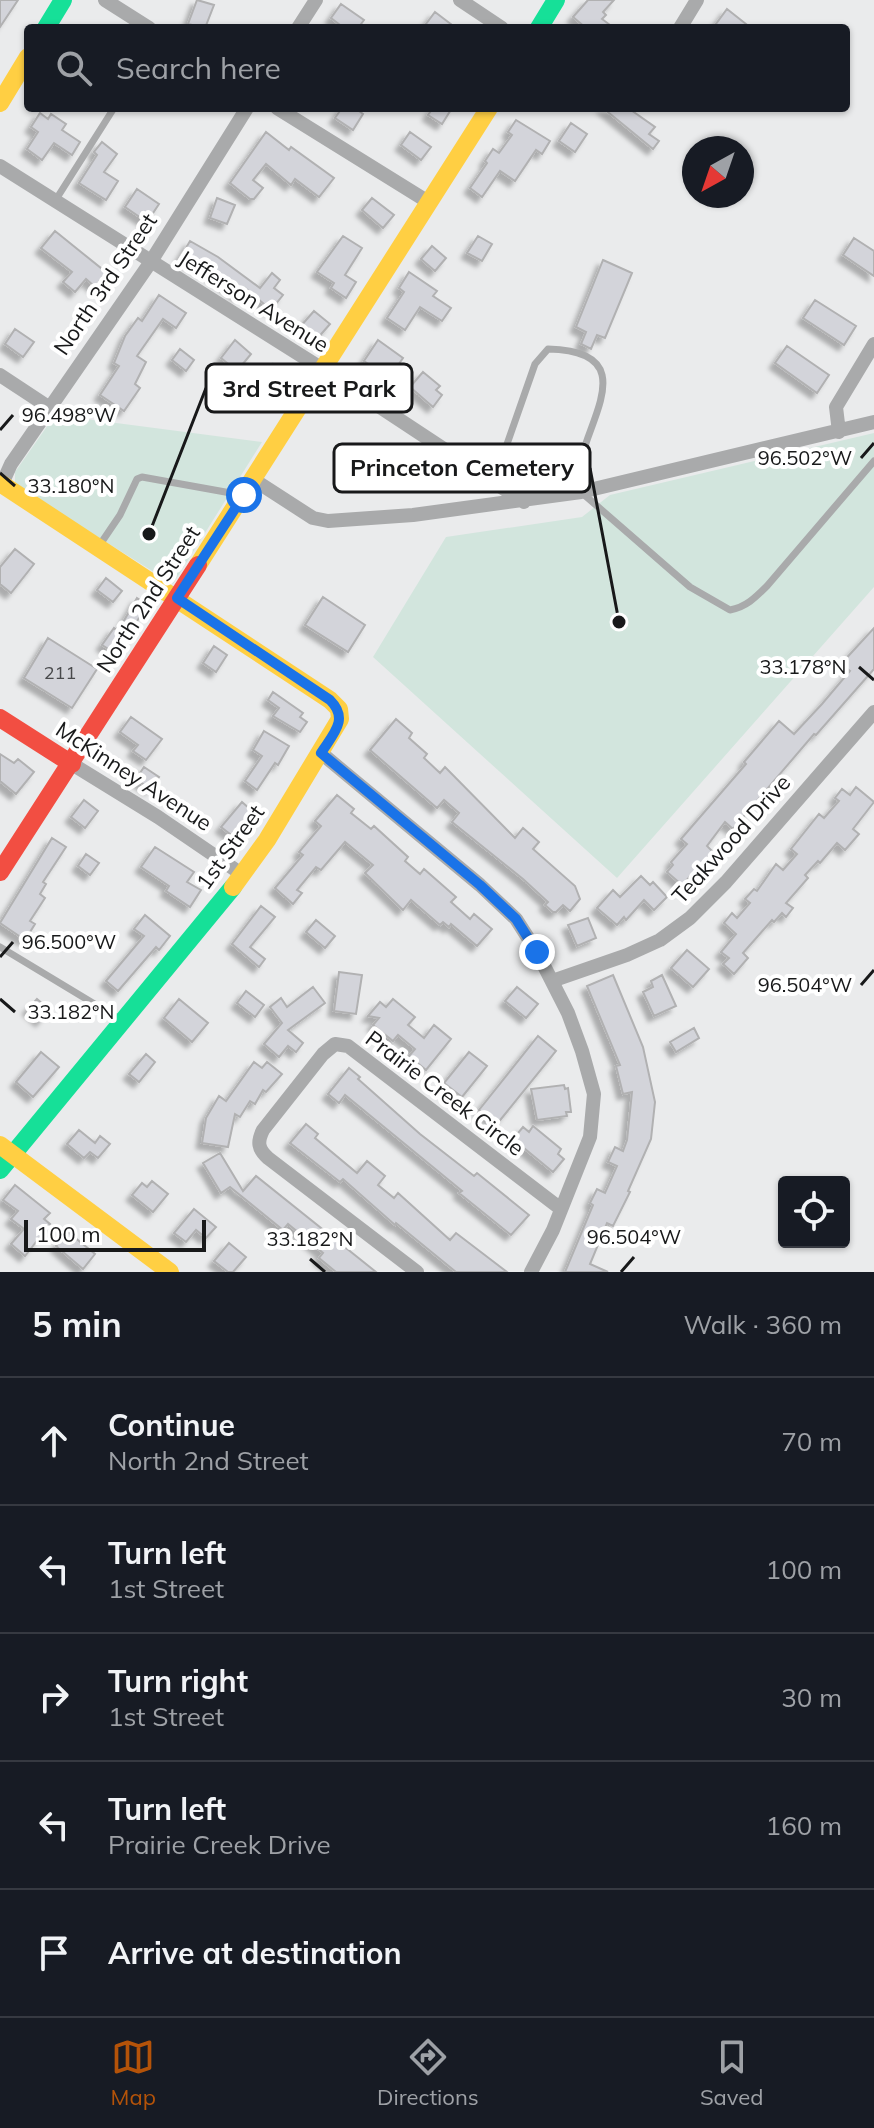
<!DOCTYPE html>
<html lang="en">
<head>
<meta charset="utf-8">
<style>
	body { margin:0; font-family:Mulish,sans-serif; background:#20242c; color:#f1f3f6 }
	.controls { position:absolute; right:24px; bottom:24px; display:grid; overflow:hidden; border-radius:8px; box-shadow:0 2px 6px #0004 }
	.controls button { width:72px; height:72px; display:grid; place-items:center; padding:0; border:0; border-bottom:2px solid #363941; background:#171b24; color:#f1f3f6; font:40px sans-serif }
	.compass { position:absolute; left:682px; top:136px; width:72px; height:72px; border-radius:50%; background:#171b24; box-shadow:0 2px 6px #0004; rotate:220deg }
	.scale { position:absolute; left:24px; bottom:20px; width:182px; box-sizing:border-box; padding-left:8px; border:4px solid #18191a; border-top:0; font-size:22px; line-height:28px; white-space:nowrap; color:#18191a; -webkit-text-stroke:6px #fff; paint-order:stroke }
	.stop { position:absolute; width:24px; height:24px; margin:-18px; border:6px solid #1a73e8; border-radius:50%; background:#fff }
	.stop.end { background:#1a73e8; border-color:#fff; box-shadow:0 2px 8px #0008 }
	.list { margin:0; padding:0; list-style:none }
	h2 { display:flex; justify-content:space-between; align-items:center; height:104px; margin:0; padding:0 32px; font-size:34px }
	h2 small { font-size:26px; font-weight:400; color:#9ea1a6 }
	.list li { display:grid; grid-template-columns:52px 1fr auto; gap:24px; align-items:center; box-sizing:border-box; height:128px; padding:0 32px; border-top:2px solid #363941 }
	.list b { display:block; font-size:30px; white-space:nowrap }
	.list p { margin:0; font-size:26px; white-space:nowrap; color:#9ea1a6 }
	.list em { font-size:26px; font-style:normal; color:#9ea1a6 }
	.icon { flex:none; width:44px; height:44px; fill:none; stroke:currentColor; stroke-width:2; stroke-linecap:round; stroke-linejoin:round }
	.map { position:relative; flex:none; width:874px; height:1272px; overflow:hidden }
	.search { position:absolute; background:#171b24; box-shadow:0 2px 6px #0004; left:24px; right:24px; top:24px; height:88px; display:flex; align-items:center; gap:20px; box-sizing:border-box; padding:0 28px; border-radius:8px; color:#9ea1a6; font-size:30px }
	.sheet { height:744px; background:#171b24 }
	nav { display:flex; justify-content:space-around; align-items:center; box-sizing:border-box; height:112px; border-top:2px solid #363941; background:#171b24; font-size:22px; color:#9ea1a6 }
	nav a { display:grid; justify-items:center; gap:4px }
	nav .on { color:#b45309 }
	.map>svg:first-child { display:block }
	.green { fill:#d2e5dd }
	.building { fill:#d3d4da; stroke:#b1b1b2; stroke-width:2; filter:url(#shadow) }
	.lines { fill:none; stroke-linecap:round; stroke-linejoin:round }
	.lane { stroke:#a9aaab; stroke-width:7 }
	.street { stroke:#a9aaab; stroke-width:14 }
	.fast { stroke:#16e098; stroke-width:18 }
	.slow { stroke:#ffcf43; stroke-width:18 }
	.jam { stroke:#f24e42; stroke-width:18 }
	.route { stroke:#1a73e8; stroke-width:10 }
	.ticks { fill:none; stroke:#18191a; stroke-width:3 }
	.labels { text-anchor:middle; stroke-width:8; stroke-linejoin:round; paint-order:stroke }
	.number-label { font-size:18px; fill:#48494b }
	.street-label { font-size:22px; fill:#18191a; stroke:#fff }
	.ticks-label { font-size:20px; text-anchor:middle; fill:#18191a; stroke:#fff; stroke-width:8; stroke-linejoin:round; paint-order:stroke }
	.leader { fill:none; stroke:#18191a; stroke-width:3 }
	.callout-dot { fill:#18191a; stroke:#fff; stroke-width:3 }
	.callout { fill:#fff; stroke:#18191a; stroke-width:3 }
	.callout-label { font-size:24px; text-anchor:middle; font-weight:bold; fill:#18191a }
</style>
</head>
<body>
<div class="map">
<svg width="874" height="1272" viewBox="0 0 874 1272">
	<defs>
		<filter id="shadow"><feDropShadow dx="-5.5" dy="5.5" stdDeviation="2" flood-color="#0004"/></filter>
	</defs>
	<rect width="100%" height="100%" fill="#eaebec"/>
	<path class="green" d="M 55,415 L 262,442 L 173,584 L 15,485 L 15,472 Z
		M 874,433 L 874,587 L 617,878 L 373,657 L 446,537 L 582,517 L 610,495 Z"/>
	<path class="building" d="M 0,0 L 18,0 L 0,27 Z
		M 197,0 L 214,5 L 205,28 L 188,24 Z
		M 588,0 L 614,0 L 603,12 L 606,15 L 602,19 L 614,28 L 586,28 L 573,17 Z
		M 341,4 L 364,20 L 358,28 L 344,28 L 331,18 Z
		M 727,9 L 751,28 L 713,28 Z
		M 435,12 L 456,28 L 423,28 Z
		M 342,108 L 355,108 L 363,114 L 353,130 L 335,118 Z
		M 433,108 L 452,108 L 442,124 L 428,115 Z
		M 603,108 L 628,108 L 655,127 L 649,134 L 659,141 L 653,149 Z
		M 40,113 L 48,119 L 51,114 L 66,124 L 62,130 L 80,142 L 72,155 L 54,143 L 42,160 L 27,149 L 38,132 L 31,127 Z
		M 516,120 L 550,141 L 542,154 L 536,150 L 515,181 L 500,171 L 482,197 L 470,188 L 487,163 L 485,161 L 493,149 L 499,153 L 512,135 L 508,132 Z
		M 571,123 L 587,134 L 575,152 L 559,141 Z
		M 266,132 L 289,150 L 291,147 L 334,178 L 319,197 L 295,179 L 291,185 L 266,164 L 253,180 L 263,188 L 254,199 L 250,199 L 230,183 Z
		M 410,132 L 431,147 L 421,160 L 401,145 Z
		M 102,142 L 117,154 L 104,172 L 118,181 L 106,200 L 79,183 L 97,155 L 94,152 Z
		M 137,189 L 159,204 L 147,222 L 125,207 Z
		M 217,198 L 235,205 L 227,224 L 210,218 Z
		M 372,198 L 394,215 L 383,228 L 362,210 Z
		M 55,231 L 107,273 L 95,287 L 86,279 L 75,292 L 63,282 L 72,272 L 41,248 Z
		M 343,236 L 362,248 L 345,275 L 356,282 L 346,298 L 331,288 L 334,283 L 317,272 Z
		M 478,236 L 492,244 L 482,261 L 467,253 Z
		M 854,238 L 874,251 L 874,276 L 843,255 Z
		M 190,241 L 218,257 L 260,288 L 272,273 L 280,280 L 274,288 L 283,295 L 271,310 L 245,288 L 239,296 L 210,274 L 180,258 Z
		M 432,246 L 446,258 L 435,271 L 421,259 Z
		M 603,260 L 632,273 L 605,338 L 597,335 L 591,349 L 581,344 L 586,332 L 576,327 Z
		M 409,272 L 437,291 L 433,296 L 451,308 L 442,321 L 420,307 L 405,330 L 387,318 L 404,292 L 399,288 Z
		M 159,295 L 186,313 L 176,328 L 163,319 L 137,356 L 146,362 L 135,384 L 140,388 L 124,411 L 100,395 L 119,366 L 114,363 L 125,336 L 138,318 L 142,321 Z
		M 815,300 L 856,326 L 844,345 L 803,318 Z
		M 314,311 L 330,324 L 316,340 L 300,327 Z
		M 15,329 L 34,342 L 23,357 L 5,344 Z
		M 235,340 L 251,354 L 237,371 L 221,358 Z
		M 378,340 L 403,358 L 389,378 L 364,361 Z
		M 787,346 L 829,375 L 817,393 L 775,363 Z
		M 180,349 L 194,360 L 186,371 L 172,360 Z
		M 273,364 L 291,380 L 276,398 L 270,393 L 266,399 L 253,388 Z
		M 423,372 L 440,386 L 436,390 L 442,395 L 433,407 L 410,387 Z
		M 15,549 L 34,564 L 11,593 L 0,584 L 0,567 Z
		M 106,578 L 122,591 L 113,602 L 97,590 Z
		M 323,597 L 365,625 L 348,652 L 305,625 Z
		M 137,598 L 148,605 L 115,653 L 102,645 L 114,628 L 118,631 Z
		M 874,628 L 874,669 L 816,735 L 814,734 L 733,829 L 725,822 L 707,846 L 713,852 L 682,885 L 667,872 L 673,865 L 671,862 L 687,844 L 681,839 L 746,764 L 744,762 L 779,721 L 794,734 L 822,704 L 850,671 L 841,664 Z
		M 48,638 L 97,669 L 72,708 L 24,678 Z
		M 214,646 L 227,655 L 216,672 L 203,663 Z
		M 273,692 L 303,713 L 300,717 L 307,722 L 300,732 L 273,716 L 279,708 L 268,700 Z
		M 131,717 L 162,739 L 146,760 L 133,751 L 138,745 L 120,732 Z
		M 396,719 L 412,733 L 409,738 L 427,754 L 424,758 L 440,773 L 445,767 L 515,838 L 523,828 L 539,842 L 533,849 L 575,886 L 580,899 L 570,911 L 563,905 L 556,912 L 553,912 L 545,905 L 548,902 L 523,879 L 452,822 L 459,813 L 444,800 L 437,808 L 370,750 Z
		M 264,731 L 289,746 L 278,765 L 275,763 L 257,790 L 245,781 L 262,756 L 253,750 Z
		M 0,754 L 14,763 L 18,759 L 34,772 L 16,794 L 0,781 Z
		M 144,767 L 159,777 L 150,789 L 136,779 Z
		M 856,787 L 874,802 L 853,829 L 859,834 L 845,850 L 837,843 L 820,863 L 818,861 L 805,875 L 808,878 L 786,903 L 793,908 L 786,917 L 782,913 L 774,922 L 772,920 L 743,953 L 748,958 L 734,974 L 723,964 L 729,958 L 721,952 L 736,934 L 724,923 L 732,913 L 737,918 L 750,903 L 745,899 L 754,889 L 757,891 L 776,864 L 783,870 L 797,854 L 791,849 L 819,814 L 824,818 L 839,801 L 835,798 L 842,789 L 850,795 Z
		M 337,795 L 354,809 L 351,813 L 371,829 L 374,826 L 408,857 L 405,861 L 420,874 L 424,869 L 456,897 L 451,902 L 470,919 L 474,914 L 492,929 L 477,946 L 451,924 L 449,927 L 443,922 L 440,925 L 411,900 L 403,910 L 365,873 L 373,865 L 345,842 L 321,870 L 316,867 L 297,890 L 302,893 L 293,904 L 275,888 L 303,855 L 299,852 L 321,826 L 315,821 Z
		M 84,800 L 98,811 L 85,828 L 71,817 Z
		M 242,802 L 259,817 L 239,841 L 221,827 Z
		M 52,838 L 66,847 L 43,882 L 46,884 L 40,894 L 45,898 L 30,921 L 35,924 L 25,940 L 0,923 Z
		M 155,847 L 194,872 L 187,882 L 201,890 L 190,907 L 166,891 L 169,886 L 141,867 Z
		M 86,854 L 99,863 L 90,875 L 78,866 Z
		M 641,876 L 650,885 L 653,882 L 667,897 L 654,910 L 644,900 L 626,920 L 624,917 L 617,925 L 597,908 L 613,890 L 620,897 Z
		M 261,906 L 275,917 L 250,947 L 265,959 L 259,967 L 232,944 Z
		M 145,915 L 170,936 L 159,950 L 156,947 L 118,991 L 106,981 L 144,936 L 134,929 Z
		M 588,918 L 596,938 L 577,946 L 568,925 Z
		M 316,920 L 335,936 L 325,948 L 306,932 Z
		M 687,950 L 709,969 L 693,987 L 671,968 Z
		M 339,972 L 362,975 L 356,1014 L 334,1011 Z
		M 613,975 L 643,1047 L 655,1102 L 651,1139 L 628,1191 L 630,1192 L 613,1226 L 607,1223 L 590,1264 L 608,1272 L 565,1272 L 593,1205 L 590,1203 L 597,1189 L 605,1193 L 617,1166 L 608,1162 L 615,1147 L 623,1151 L 627,1140 L 632,1092 L 623,1094 L 616,1066 L 620,1065 L 587,986 Z
		M 662,975 L 676,1006 L 654,1016 L 643,992 L 653,987 L 651,981 Z
		M 313,987 L 325,1003 L 288,1030 L 303,1043 L 296,1052 L 288,1046 L 279,1057 L 264,1044 L 282,1023 L 270,1007 L 281,998 L 287,1007 Z
		M 517,987 L 538,1004 L 526,1018 L 505,1001 Z
		M 246,991 L 264,1005 L 255,1017 L 237,1003 Z
		M 37,999 L 50,1010 L 41,1021 L 28,1009 Z
		M 179,999 L 208,1023 L 192,1042 L 164,1018 Z
		M 393,999 L 415,1017 L 408,1025 L 424,1038 L 434,1025 L 451,1039 L 426,1070 L 409,1056 L 415,1049 L 398,1035 L 393,1041 L 373,1025 L 379,1018 L 368,1016 L 380,1002 L 386,1007 Z
		M 694,1028 L 699,1038 L 676,1052 L 670,1042 Z
		M 538,1036 L 556,1051 L 497,1124 L 479,1110 Z
		M 41,1052 L 59,1067 L 33,1097 L 16,1082 Z
		M 469,1052 L 487,1066 L 462,1097 L 444,1083 Z
		M 146,1054 L 155,1062 L 139,1082 L 129,1074 Z
		M 254,1062 L 262,1068 L 267,1062 L 282,1074 L 266,1092 L 263,1090 L 255,1104 L 250,1101 L 240,1117 L 235,1114 L 228,1147 L 202,1143 L 206,1118 L 219,1096 L 226,1101 Z
		M 349,1068 L 360,1077 L 358,1079 L 420,1134 L 474,1176 L 477,1173 L 529,1215 L 511,1235 L 459,1193 L 462,1191 L 345,1095 L 339,1103 L 328,1094 Z
		M 564,1085 L 565,1089 L 568,1088 L 571,1112 L 566,1112 L 567,1116 L 537,1120 L 531,1089 Z
		M 306,1124 L 318,1134 L 315,1138 L 357,1173 L 367,1161 L 385,1176 L 378,1185 L 394,1198 L 398,1193 L 450,1240 L 456,1233 L 507,1272 L 456,1272 L 396,1223 L 395,1225 L 343,1179 L 340,1182 L 290,1143 Z
		M 533,1126 L 561,1149 L 558,1154 L 564,1159 L 553,1172 L 513,1139 L 523,1127 L 529,1132 Z
		M 79,1130 L 95,1143 L 100,1136 L 110,1144 L 98,1158 L 90,1152 L 84,1158 L 67,1144 Z
		M 220,1153 L 243,1191 L 256,1176 L 376,1272 L 336,1272 L 319,1258 L 323,1253 L 288,1224 L 283,1230 L 230,1187 L 221,1193 L 203,1163 Z
		M 152,1181 L 168,1194 L 153,1212 L 132,1195 L 142,1183 L 147,1187 Z
		M 15,1185 L 50,1213 L 44,1219 L 50,1224 L 25,1256 L 11,1244 L 24,1229 L 11,1219 L 18,1211 L 3,1200 Z
		M 194,1209 L 216,1227 L 206,1238 L 196,1230 L 186,1242 L 174,1233 Z
		M 68,1232 L 95,1254 L 83,1269 L 56,1246 Z
		M 229,1243 L 246,1257 L 233,1272 L 228,1272 L 214,1261 Z"/>
	<g class="lines">
		<path class="lane" d="M 55,201 L 114,108
			M 492,479 L 499,467 L 535,364 L 548,349 C 647,351 583,424 578,474 C 577,480 580,487 581,492 L 690,587 L 730,610 C 746,607 755,598 767,586 L 874,461
			M 99,546 L 120,515 L 137,479 L 142,477 L 242,495
			M 0,947 L 121,1020"/>
		<path class="street" d="M 105,0 L 149,28
			M 460,0 L 502,28
			M 298,28 L 316,0
			M 680,28 L 697,0
			M 277,108 L 430,203
			M 0,166 L 324,370 L 524,502
			M 0,375 L 50,408
			M 839,432 L 836,407 L 874,344
			M 254,480 L 313,518 L 328,521 L 413,515 L 581,492 L 874,422
			M 2,484 L 11,464 L 150,263 L 247,108
			M 321,753 L 480,885 L 516,919 L 537,952 L 568,1013 L 582,1051 L 594,1094 L 590,1137 L 553,1230 L 531,1272
			M 72,764 L 158,817 L 243,875
			M 552,981 L 627,955 L 660,940 L 690,918 L 726,882 L 874,712
			M 417,1272 L 268,1158 C 258,1149 257,1142 263,1130 L 323,1054 L 335,1044 L 348,1046 L 561,1209"/>
		<path class="fast" d="M 46,28 L 63,0
			M 539,28 L 556,0
			M 0,1170 L 233,887"/>
		<path class="slow" d="M 0,103 L 28,57
			M 0,483 L 330,700 L 339,709 L 340,719 L 267,840 L 233,887
			M 198,565 L 489,108
			M 0,1145 L 170,1272"/>
		<path class="jam" d="M 0,718 L 72,764
			M 0,872 L 198,565"/>
	</g>
	<g class="lines">
		<path class="route" d="M 244,495 L 177,598 L 330,700 C 349,719 334,733 321,753 L 480,885 L 516,919 L 537,952"/>
	</g>
	<path class="ticks" d="M 0,430 L 13,415M 861,458 L 874,443M 0,473 L 15,486M 859,667 L 874,680M 0,957 L 13,942M 861,985 L 874,970M 0,999 L 15,1012M 310,1259 L 325,1272M 621,1272 L 634,1257"/>
	<g class="labels">
		<g class="number-label">
			<text x="60" y="679">211</text>
		</g>
		<g class="street-label">
			<text transform="translate(105 284) rotate(-56)" y="8">North 3rd Street</text>
			<text transform="translate(254 301) rotate(32)" y="8">Jefferson Avenue</text>
			<text transform="translate(148 599) rotate(-57)" y="8">North 2nd Street</text>
			<text transform="translate(134 776) rotate(33)" y="8">McKinney Avenue</text>
			<text transform="translate(731 839) rotate(-48)" y="8">Teakwood Drive</text>
			<text transform="translate(230 847) rotate(-54)" y="8">1st Street</text>
			<text transform="translate(445 1093) rotate(37)" y="8">Prairie Creek Circle</text>
		</g>
	</g>
	<g class="ticks-label">
		<text x="69" y="422">96.498°W</text>
		<text x="805" y="465">96.502°W</text>
		<text x="71" y="493">33.180°N</text>
		<text x="803" y="674">33.178°N</text>
		<text x="69" y="949">96.500°W</text>
		<text x="805" y="992">96.504°W</text>
		<text x="71" y="1019">33.182°N</text>
		<text x="634" y="1244">96.504°W</text>
		<text x="310" y="1246">33.182°N</text>
	</g>
	<path class="leader" d="M149 534L206 388M619 622L590 468"/>
	<g class="callout-dot">
		<circle cx="149" cy="534" r="8"/>
		<circle cx="619" cy="622" r="8"/>
	</g>
	<g class="callout">
		<rect x="206" y="364" width="206" height="48" rx="8"/>
		<rect x="334" y="444" width="256" height="48" rx="8"/>
	</g>
	<g class="callout-label">
		<text x="309" y="397">3rd Street Park</text>
		<text x="462" y="476">Princeton Cemetery</text>
	</g>
</svg>
<div class="controls">
<button><svg class="icon" aria-label="locate" viewBox="0 0 24 24"><circle cx="12" cy="12" r="6"/><path d="M12 2v4M12 18v4M2 12h4M18 12h4"/></svg></button>
</div>
<svg class="compass" viewBox="-18 -18 36 36"><path d="M0-13l5 13h-10z" fill="#e53935"/><path d="M0 13l5-13h-10z" fill="#9ea1a6"/></svg>
<div class="scale">100 m</div>
<div class="stop" style="left:244px;top:495px"></div>
<div class="stop end" style="left:537px;top:952px"></div>
<div class="search"><svg class="icon" aria-label="search" viewBox="0 0 24 24"><circle cx="10" cy="10" r="6"/><path d="M15 15l6 6"/></svg>Search here</div>
</div>
<section class="sheet">
<h2>5 min<small>Walk · 360 m</small></h2>
<ul class="list">
<li><svg class="icon" aria-label="ahead" viewBox="0 0 24 24"><path d="M12 20V5M6 11l6-6 6 6"/></svg><div><b>Continue</b><p>North 2nd Street</p></div><em>70 m</em></li>
<li><svg class="icon" aria-label="left" viewBox="0 0 24 24"><path d="M17 20v-9H6M10 6l-5 5 5 5"/></svg><div><b>Turn left</b><p>1st Street</p></div><em>100 m</em></li>
<li><svg class="icon" aria-label="right" viewBox="0 0 24 24"><path d="M7 20v-9h11M14 6l5 5-5 5"/></svg><div><b>Turn right</b><p>1st Street</p></div><em>30 m</em></li>
<li><svg class="icon" aria-label="left" viewBox="0 0 24 24"><path d="M17 20v-9H6M10 6l-5 5 5 5"/></svg><div><b>Turn left</b><p>Prairie Creek Drive</p></div><em>160 m</em></li>
<li><svg class="icon" aria-label="arrive" viewBox="0 0 24 24"><path d="M6 21V4h12l-3 4 3 4H6"/></svg><div><b>Arrive at destination</b></div></li>
</ul>
</section>
<nav>
<a class="on"><svg class="icon" aria-label="map" viewBox="0 0 24 24"><path d="M3 6l6-2 6 2 6-2v14l-6 2-6-2-6 2zM9 4v14M15 6v14"/></svg>Map</a>
<a><svg class="icon" aria-label="directions" viewBox="0 0 24 24"><path d="M12 3l9 9-9 9-9-9zM9 14v-3h6M13 9l2 2-2 2"/></svg>Directions</a>
<a><svg class="icon" aria-label="saved" viewBox="0 0 24 24"><path d="M7 4h10v16l-5-4-5 4z"/></svg>Saved</a>
</nav>
</body>
</html>
